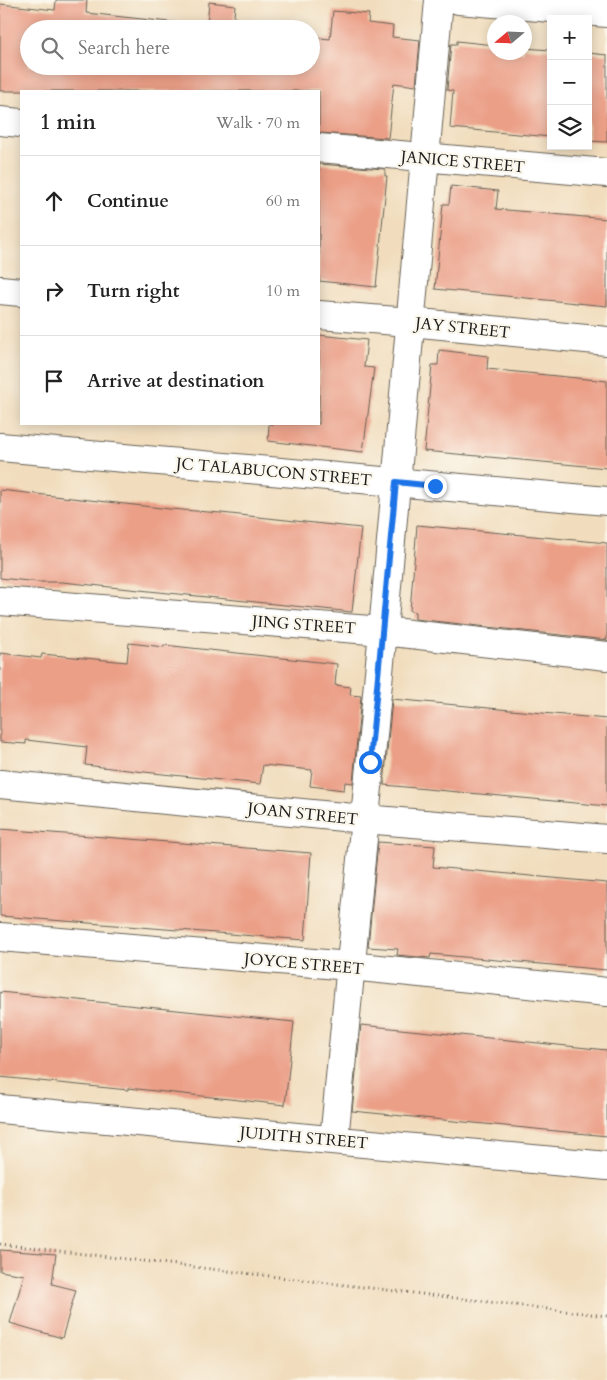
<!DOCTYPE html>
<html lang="en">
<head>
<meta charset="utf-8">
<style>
	body { margin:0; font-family:Cardo,serif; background:#f2f2f2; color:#222 }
	.controls { position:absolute; right:15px; top:15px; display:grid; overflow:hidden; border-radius:0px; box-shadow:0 2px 12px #0003 }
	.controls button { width:45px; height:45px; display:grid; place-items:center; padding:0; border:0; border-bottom:1px solid #e0e0e0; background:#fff; color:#222; font:25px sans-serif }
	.compass { position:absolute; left:487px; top:15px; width:45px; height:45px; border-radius:50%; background:#fff; box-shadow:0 2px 12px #0003; rotate:251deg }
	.stop { position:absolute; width:15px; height:15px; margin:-11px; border:4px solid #1a73e8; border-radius:50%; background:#fff }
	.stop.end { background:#1a73e8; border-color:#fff; box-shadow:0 1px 5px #0008 }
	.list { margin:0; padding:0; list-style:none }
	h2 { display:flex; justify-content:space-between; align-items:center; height:65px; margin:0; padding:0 20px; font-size:21px }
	h2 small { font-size:16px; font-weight:400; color:#767676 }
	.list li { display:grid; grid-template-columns:32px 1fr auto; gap:15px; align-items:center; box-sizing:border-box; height:90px; padding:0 20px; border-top:1px solid #e0e0e0 }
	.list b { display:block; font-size:19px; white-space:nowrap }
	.list em { font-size:16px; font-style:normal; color:#767676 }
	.icon { flex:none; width:28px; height:28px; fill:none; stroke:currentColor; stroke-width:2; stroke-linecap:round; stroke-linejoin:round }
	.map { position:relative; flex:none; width:607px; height:1380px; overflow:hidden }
	.search { position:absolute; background:#fff; box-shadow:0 2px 12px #0003; left:20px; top:20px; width:300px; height:55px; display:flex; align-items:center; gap:12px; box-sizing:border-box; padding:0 18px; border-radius:28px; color:#767676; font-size:19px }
	.panel { position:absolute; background:#fff; box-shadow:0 2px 12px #0003; left:20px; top:90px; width:300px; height:335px; border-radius:0px }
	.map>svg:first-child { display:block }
	.building { fill:#eb9f87 }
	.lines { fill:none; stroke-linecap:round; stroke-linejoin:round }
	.street-casing { stroke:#676054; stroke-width:30 }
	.path { stroke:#676054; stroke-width:3; stroke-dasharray:1 4; stroke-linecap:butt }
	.street { stroke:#fff; stroke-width:28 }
	.route { stroke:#1a73e8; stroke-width:6 }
	.labels { text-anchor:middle; stroke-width:4.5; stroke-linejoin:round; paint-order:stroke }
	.street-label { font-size:16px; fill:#1c1c1c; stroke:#fbf7ec }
</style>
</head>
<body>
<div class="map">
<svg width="607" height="1380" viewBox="0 0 607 1380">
	<rect width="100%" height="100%" fill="#fbf7ec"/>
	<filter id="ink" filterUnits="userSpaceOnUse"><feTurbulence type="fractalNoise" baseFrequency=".02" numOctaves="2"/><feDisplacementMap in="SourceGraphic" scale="10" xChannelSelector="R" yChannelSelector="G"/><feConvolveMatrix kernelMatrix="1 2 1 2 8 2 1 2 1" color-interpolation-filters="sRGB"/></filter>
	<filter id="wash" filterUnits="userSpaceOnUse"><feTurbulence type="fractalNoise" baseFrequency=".0096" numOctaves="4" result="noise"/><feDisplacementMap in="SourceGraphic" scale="20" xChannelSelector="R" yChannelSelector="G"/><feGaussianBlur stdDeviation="1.12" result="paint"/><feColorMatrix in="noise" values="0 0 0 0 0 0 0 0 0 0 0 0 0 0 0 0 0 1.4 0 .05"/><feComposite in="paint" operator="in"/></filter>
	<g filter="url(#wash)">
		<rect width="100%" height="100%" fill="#f1ddbd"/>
		<g id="blocks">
			<path class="building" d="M 56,0 L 87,0 L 86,13 L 207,26 L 209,2 L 235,5 L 233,29 L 234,29 L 29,29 L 29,66 L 311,66 L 311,37 L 330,39 L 333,11 L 369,14 L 368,23 L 393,26 L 392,37 L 420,40 L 416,86 L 394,83 L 388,138 L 319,133 L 319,91 L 0,91 L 0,4 L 55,10 Z
				M 457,41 L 494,45 L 494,52 L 524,52 L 524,48 L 551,50 L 551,137 L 450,128 L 453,91 L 447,90 L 451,44 L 457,44 Z
				M 588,53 L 607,55 L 607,142 L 588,141 Z
				M 319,164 L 385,169 L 385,176 L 387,176 L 376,287 L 319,281 Z
				M 451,186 L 498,191 L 496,209 L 607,219 L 607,306 L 435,289 L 443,204 L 449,204 Z
				M 319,335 L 367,340 L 364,367 L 374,368 L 363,452 L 268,441 L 269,424 L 319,424 Z
				M 439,350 L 488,356 L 487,369 L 607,381 L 607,468 L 424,451 L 432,365 L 438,365 Z
				M 0,490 L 170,509 L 221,513 L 361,528 L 352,612 L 62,582 L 38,582 L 0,578 Z
				M 417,525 L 607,543 L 607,640 L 415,619 L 415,612 L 410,611 Z
				M 129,643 L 164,647 L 164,645 L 337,664 L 335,685 L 351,687 L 350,695 L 361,696 L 353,783 L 345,782 L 344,790 L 310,786 L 312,770 L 263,765 L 260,784 L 153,773 L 85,765 L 87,747 L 26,740 L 26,744 L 0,742 L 0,653 L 41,658 L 42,654 L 127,662 Z
				M 392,699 L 607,719 L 607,806 L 384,785 Z
				M 0,829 L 311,853 L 305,940 L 0,916 Z
				M 378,842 L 435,846 L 433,867 L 607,883 L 607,970 L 431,954 L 430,958 L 397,955 L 398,949 L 368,947 Z
				M 0,992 L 294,1022 L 285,1105 L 128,1088 L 128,1090 L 0,1077 Z
				M 361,1025 L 607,1050 L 607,1136 L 352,1111 Z
				M 0,1250 L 56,1254 L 52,1284 L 76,1290 L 62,1338 L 10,1323 L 24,1275 L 0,1271 Z"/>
		</g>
	</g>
	<g filter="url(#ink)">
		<use href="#blocks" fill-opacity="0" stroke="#676054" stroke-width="1"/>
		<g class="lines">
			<defs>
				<path id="street" d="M 459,0 L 607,13
					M 0,121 L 21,123
					M 319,148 L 607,173
					M 0,290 L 21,292
					M 319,315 L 410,322 L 607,341
					M 0,447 L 607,501
					M 0,601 L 383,631 L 607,656
					M 0,784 L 364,819 L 607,839
					M 0,937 L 350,966 L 607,992
					M 0,1109 L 607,1166
					M 334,1140 L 383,631 L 439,0"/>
			</defs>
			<use href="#street" class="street-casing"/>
			<path class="path" d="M 0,1244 L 607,1316"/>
			<use href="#street" class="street"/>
		</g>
	</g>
	<g class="lines" filter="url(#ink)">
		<path class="route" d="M 370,762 L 396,482 L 435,486"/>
	</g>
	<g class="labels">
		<g class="street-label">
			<text transform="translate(463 161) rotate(5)" y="6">JANICE STREET</text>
			<text transform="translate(463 327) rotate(6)" y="6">JAY STREET</text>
			<text transform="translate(274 471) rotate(5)" y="6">JC TALABUCON STREET</text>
			<text transform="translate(304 624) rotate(4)" y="6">JING STREET</text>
			<text transform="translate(303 813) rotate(6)" y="6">JOAN STREET</text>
			<text transform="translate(304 963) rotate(5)" y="6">JOYCE STREET</text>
			<text transform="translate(304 1137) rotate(5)" y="6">JUDITH STREET</text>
		</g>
	</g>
</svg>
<div class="controls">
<button>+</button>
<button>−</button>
<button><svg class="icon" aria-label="layers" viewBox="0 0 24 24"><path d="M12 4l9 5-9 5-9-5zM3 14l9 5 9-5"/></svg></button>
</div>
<svg class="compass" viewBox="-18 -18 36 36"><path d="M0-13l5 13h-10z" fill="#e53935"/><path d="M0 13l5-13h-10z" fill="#767676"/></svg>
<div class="stop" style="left:370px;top:762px"></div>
<div class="stop end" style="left:435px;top:486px"></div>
<div class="search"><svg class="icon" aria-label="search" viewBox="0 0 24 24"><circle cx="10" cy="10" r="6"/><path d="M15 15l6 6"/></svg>Search here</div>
<section class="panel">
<h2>1 min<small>Walk · 70 m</small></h2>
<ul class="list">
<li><svg class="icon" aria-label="ahead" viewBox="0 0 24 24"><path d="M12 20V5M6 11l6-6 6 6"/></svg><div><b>Continue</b></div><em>60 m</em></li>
<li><svg class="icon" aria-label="right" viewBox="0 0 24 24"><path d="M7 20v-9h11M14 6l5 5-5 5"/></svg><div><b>Turn right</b></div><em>10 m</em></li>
<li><svg class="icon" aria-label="arrive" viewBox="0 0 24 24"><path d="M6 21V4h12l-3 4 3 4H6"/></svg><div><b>Arrive at destination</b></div></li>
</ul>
</section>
</div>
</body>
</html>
